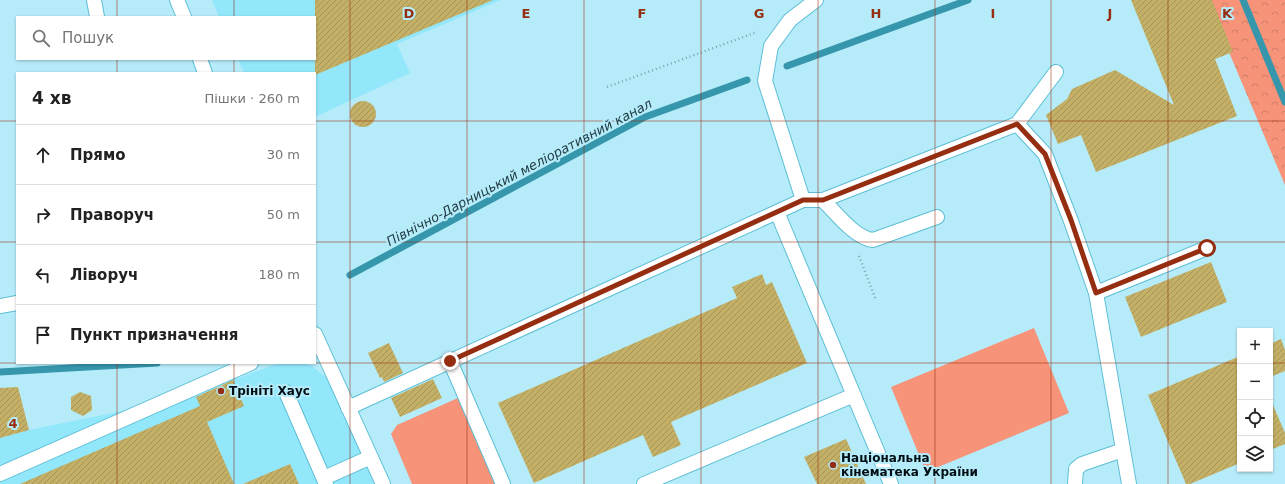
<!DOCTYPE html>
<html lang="uk">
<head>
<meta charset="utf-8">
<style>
	body { margin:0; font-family:"DejaVu Sans",sans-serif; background:#f2f2f2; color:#222 }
	.controls { position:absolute; right:12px; bottom:12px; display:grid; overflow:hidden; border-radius:0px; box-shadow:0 1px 3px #0004 }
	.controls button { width:36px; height:36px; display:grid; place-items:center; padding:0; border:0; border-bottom:1px solid #e0e0e0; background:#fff; color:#222; font:20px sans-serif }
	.stop { position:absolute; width:12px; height:12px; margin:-9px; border:3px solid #952d11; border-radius:50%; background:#fff }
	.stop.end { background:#952d11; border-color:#fff; box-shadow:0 1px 4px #0008 }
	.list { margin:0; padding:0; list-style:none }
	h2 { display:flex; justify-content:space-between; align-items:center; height:52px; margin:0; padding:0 16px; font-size:17px }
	h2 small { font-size:13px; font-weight:400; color:#767676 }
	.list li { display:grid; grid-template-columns:26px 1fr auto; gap:12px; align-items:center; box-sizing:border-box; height:60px; padding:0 16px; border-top:1px solid #e0e0e0 }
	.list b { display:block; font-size:15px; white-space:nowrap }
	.list em { font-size:13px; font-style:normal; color:#767676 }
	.icon { flex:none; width:22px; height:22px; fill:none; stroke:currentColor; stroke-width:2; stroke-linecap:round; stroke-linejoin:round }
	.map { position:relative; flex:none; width:1285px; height:484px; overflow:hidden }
	.search { position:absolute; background:#fff; box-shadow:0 1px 3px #0004; left:16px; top:16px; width:300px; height:44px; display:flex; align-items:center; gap:10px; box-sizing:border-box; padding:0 14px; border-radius:0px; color:#767676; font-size:15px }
	.panel { position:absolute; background:#fff; box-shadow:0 1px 3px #0004; left:16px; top:72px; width:300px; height:292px; border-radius:0px }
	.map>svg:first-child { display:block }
	.built { fill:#93e7fb }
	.grass { fill:#f69379 }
	.forest { fill:url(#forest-crowns) }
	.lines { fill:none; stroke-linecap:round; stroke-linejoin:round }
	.stream { stroke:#3696ac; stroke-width:7 }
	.building { fill:url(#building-hatch) }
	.lane-casing { stroke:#5cbed5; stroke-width:16 }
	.path { stroke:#7ba5b0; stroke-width:2.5; stroke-dasharray:1 3; stroke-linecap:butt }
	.lane { stroke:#fff; stroke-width:14 }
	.route { stroke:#952d11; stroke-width:5 }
	.grid { fill:none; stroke:#952d11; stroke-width:1; stroke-opacity:0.55 }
	.poi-dot { fill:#952d11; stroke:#b6ecfa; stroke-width:1.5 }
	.labels { text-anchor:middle; stroke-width:4; stroke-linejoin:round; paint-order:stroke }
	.poi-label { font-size:12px; font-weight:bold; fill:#000e13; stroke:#b6ecfa; text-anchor:start }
	.water-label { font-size:13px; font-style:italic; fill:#213d44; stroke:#b6ecfa }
	.grid-label { font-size:13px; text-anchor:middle; font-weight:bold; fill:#952d11; stroke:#b6ecfa; stroke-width:4; stroke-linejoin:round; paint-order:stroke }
</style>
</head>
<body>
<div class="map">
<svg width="1285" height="484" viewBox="0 0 1285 484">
	<defs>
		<pattern id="forest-crowns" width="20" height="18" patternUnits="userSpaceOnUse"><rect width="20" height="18" fill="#f69379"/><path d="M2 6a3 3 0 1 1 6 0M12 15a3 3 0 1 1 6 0" fill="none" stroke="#d17e68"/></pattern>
		<pattern id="building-hatch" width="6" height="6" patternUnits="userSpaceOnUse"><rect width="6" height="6" fill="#c3b066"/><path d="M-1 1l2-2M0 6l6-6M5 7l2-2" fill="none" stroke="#a69658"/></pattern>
	</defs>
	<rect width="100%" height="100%" fill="#b6ecfa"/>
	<path class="built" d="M 212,0 L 501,0 L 397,44 L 410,73 L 315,117 L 315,73 L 244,73 L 238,59 L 315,59 L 315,17 L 219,17 Z
		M 279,363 L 303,363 L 312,366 L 327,378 L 374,484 L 0,484 L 0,438 L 29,430 L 196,396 L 233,380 Z"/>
	<path class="grass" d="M 1034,328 L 1069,413 L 926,472 L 891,387 Z
		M 458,398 L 496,484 L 412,484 L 391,434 L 397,425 Z"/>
	<path class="forest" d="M 1207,0 L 1285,0 L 1285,185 Z"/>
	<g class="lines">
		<path class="stream" d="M 1243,0 L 1285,102
			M 787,66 L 968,0
			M 350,275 L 645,117 L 747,80
			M 0,372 L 157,363"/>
	</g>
	<path class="building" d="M 315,0 L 493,0 L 315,75 Z
		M 1131,0 L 1212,0 L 1233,52 L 1215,59 L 1237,116 L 1096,172 L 1081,135 L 1058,144 L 1046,115 L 1067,99 L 1072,89 L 1115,70 L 1174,105 Z
		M350 114a13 13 0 1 1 26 0a13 13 0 1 1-26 0Z
		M 1211,262 L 1227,302 L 1141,337 L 1125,297 Z
		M 762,274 L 766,285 L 772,282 L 807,363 L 671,422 L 681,445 L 653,457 L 643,435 L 534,483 L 498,403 L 737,298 L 732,287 Z
		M 1281,339 L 1285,350 L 1285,371 L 1270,377 L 1270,344 Z
		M 389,343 L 403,373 L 384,382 L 382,377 L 380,378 L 368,353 Z
		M 1240,356 L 1240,463 L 1190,484 L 1186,484 L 1148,395 Z
		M 433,379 L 442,398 L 400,417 L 391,398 Z
		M 233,380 L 244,406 L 207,422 L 234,484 L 20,484 L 200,406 L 196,397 Z
		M 18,387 L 29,430 L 0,438 L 0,388 Z
		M 80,392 L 91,396 L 92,410 L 83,416 L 71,410 L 71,397 Z
		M 1270,398 L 1285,433 L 1285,444 L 1270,450 Z
		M 846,439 L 866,484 L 817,484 L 804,457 Z
		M 290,464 L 299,484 L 243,484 Z"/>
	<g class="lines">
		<defs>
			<path id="lane" d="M 94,0 L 97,17
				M 177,0 L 184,17
				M 200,59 L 205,73
				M 1017,124 L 1045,154 L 1071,221 L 1096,293 L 1129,484
				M 803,200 L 765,81 L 771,46 L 790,20 L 816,0
				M 823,200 C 836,213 855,238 873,240 L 937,217
				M 777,212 L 803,200 L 823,200 L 1017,124 L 1056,72
				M 1096,293 L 1207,248
				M 0,306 L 17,303
				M 315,334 L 383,484
				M 450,361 L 503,484
				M 286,392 L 326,484
				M 348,408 L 777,212 L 891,484
				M 0,474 L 251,363
				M 324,478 L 371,457
				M 644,484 L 854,395
				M 1075,484 L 1076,469 L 1082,464 L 1123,450"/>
		</defs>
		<use href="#lane" class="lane-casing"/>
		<path class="path" d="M 607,87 L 757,32
			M 859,256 L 876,300"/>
		<use href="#lane" class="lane"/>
	</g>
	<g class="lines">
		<path class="route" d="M 450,361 L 803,200 L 823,200 L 1017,124 L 1045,154 L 1071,220 L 1096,293 L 1207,248"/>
	</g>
	<path class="grid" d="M 117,0 L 117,17M 234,0 L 234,17M 350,0 L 350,484M 467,0 L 467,484M 584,0 L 584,484M 701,0 L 701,484M 818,0 L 818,484M 935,0 L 935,484M 1051,0 L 1051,484M 1168,0 L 1168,484M 117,59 L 117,73M 234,59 L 234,73M 0,121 L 17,121M 315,121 L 1285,121M 0,242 L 17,242M 315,242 L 1285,242M 0,363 L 17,363M 17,363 L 315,363M 117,363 L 117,484M 234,363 L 234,484M 315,363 L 1240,363M 1270,363 L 1285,363"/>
	<g class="poi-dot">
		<circle cx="221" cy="391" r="4"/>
		<circle cx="833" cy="465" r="4"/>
	</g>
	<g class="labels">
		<g class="poi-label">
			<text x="229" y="395">Трініті Хаус</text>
			<text x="841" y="462">Національна<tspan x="841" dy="14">кінематека України</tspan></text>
		</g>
		<g class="water-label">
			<text transform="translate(519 172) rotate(-28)" y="5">Північно-Дарницький меліоративний канал</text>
		</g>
	</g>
	<g class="grid-label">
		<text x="409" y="18">D</text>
		<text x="526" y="18">E</text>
		<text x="642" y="18">F</text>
		<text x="759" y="18">G</text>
		<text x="876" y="18">H</text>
		<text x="993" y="18">I</text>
		<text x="1110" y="18">J</text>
		<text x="1227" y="18">K</text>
		<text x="13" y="428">4</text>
	</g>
</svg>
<div class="controls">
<button>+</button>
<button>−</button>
<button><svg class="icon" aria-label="locate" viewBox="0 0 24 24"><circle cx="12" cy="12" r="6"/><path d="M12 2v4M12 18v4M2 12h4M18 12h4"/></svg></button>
<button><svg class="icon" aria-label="layers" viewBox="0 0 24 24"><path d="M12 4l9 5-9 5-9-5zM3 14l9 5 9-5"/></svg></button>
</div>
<div class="stop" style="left:1207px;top:248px"></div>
<div class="stop end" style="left:450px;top:361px"></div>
<div class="search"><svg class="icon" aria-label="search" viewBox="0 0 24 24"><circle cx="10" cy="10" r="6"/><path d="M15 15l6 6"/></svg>Пошук</div>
<section class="panel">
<h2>4 хв<small>Пішки · 260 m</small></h2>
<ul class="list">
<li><svg class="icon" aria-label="ahead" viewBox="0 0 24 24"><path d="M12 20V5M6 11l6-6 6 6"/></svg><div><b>Прямо</b></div><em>30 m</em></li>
<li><svg class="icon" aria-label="right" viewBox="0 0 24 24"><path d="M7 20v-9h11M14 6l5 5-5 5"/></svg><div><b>Праворуч</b></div><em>50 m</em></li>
<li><svg class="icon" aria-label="left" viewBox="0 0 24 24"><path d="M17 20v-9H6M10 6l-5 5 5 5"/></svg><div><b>Ліворуч</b></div><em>180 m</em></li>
<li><svg class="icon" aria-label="arrive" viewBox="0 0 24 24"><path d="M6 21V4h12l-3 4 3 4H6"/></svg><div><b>Пункт призначення</b></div></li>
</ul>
</section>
</div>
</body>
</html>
